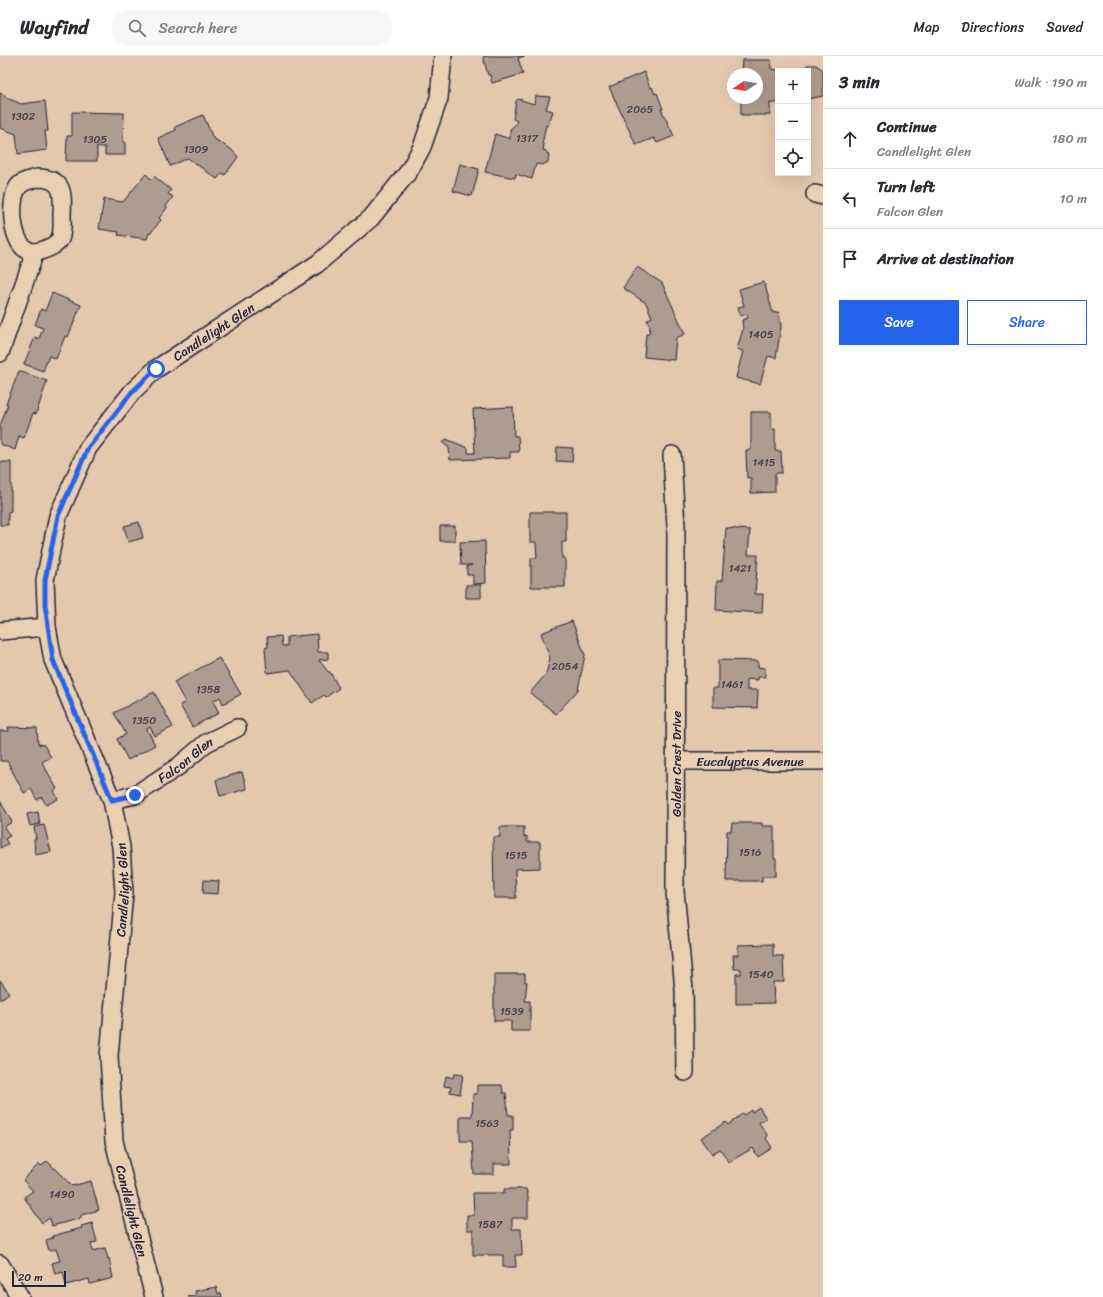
<!DOCTYPE html>
<html lang="en">
<head>
<meta charset="utf-8">
<style>
	body { margin:0; font-family:Sriracha,sans-serif; background:#f7f7f7; color:#2b2b33 }
	.controls { position:absolute; right:12px; top:12px; display:grid; overflow:hidden; border-radius:0px; box-shadow:0 4px 16px #0002 }
	.controls button { width:36px; height:36px; display:grid; place-items:center; padding:0; border:0; border-bottom:1px solid #e1e1e2; background:#fff; color:#2b2b33; font:20px sans-serif }
	.compass { position:absolute; left:727px; top:12px; width:36px; height:36px; border-radius:50%; background:#fff; box-shadow:0 4px 16px #0002; rotate:258deg }
	.scale { position:absolute; left:12px; bottom:10px; width:54px; box-sizing:border-box; padding-left:4px; border:2px solid #22223b; border-top:0; font-size:11px; line-height:14px; white-space:nowrap; color:#22223b; -webkit-text-stroke:3px #ebcfb2; paint-order:stroke }
	.stop { position:absolute; width:12px; height:12px; margin:-9px; border:3px solid #2563eb; border-radius:50%; background:#fff }
	.stop.end { background:#2563eb; border-color:#fff; box-shadow:0 1px 4px #0008 }
	.list { margin:0; padding:0; list-style:none }
	h2 { display:flex; justify-content:space-between; align-items:center; height:52px; margin:0; padding:0 16px; font-size:17px }
	h2 small { font-size:13px; font-weight:400; color:#7c7c81 }
	.list li { display:grid; grid-template-columns:26px 1fr auto; gap:12px; align-items:center; box-sizing:border-box; height:60px; padding:0 16px; border-top:1px solid #e1e1e2 }
	.list b { display:block; font-size:15px; white-space:nowrap }
	.list p { margin:0; font-size:13px; white-space:nowrap; color:#7c7c81 }
	.list em { font-size:13px; font-style:normal; color:#7c7c81 }
	.actions { display:flex; gap:8px; padding:12px 16px }
	.actions a { flex:1; padding:9px 0; border:1px solid #2563eb; border-radius:0px; text-align:center; font-size:14px; color:#2563eb }
	.actions .main { background:#2563eb; color:#fff }
	.icon { flex:none; width:22px; height:22px; fill:none; stroke:currentColor; stroke-width:2; stroke-linecap:round; stroke-linejoin:round }
	.map { position:relative; flex:none; width:823px; height:1241px; overflow:hidden }
	header { display:flex; align-items:center; gap:24px; box-sizing:border-box; height:56px; padding:0 20px; background:#fff; border-bottom:1px solid #e1e1e2 }
	header strong { font-size:19px }
	nav { display:flex; gap:22px; margin-inline-start:auto; font-size:14px }
	.search { width:280px; height:36px; background:#f7f7f7; display:flex; align-items:center; gap:10px; box-sizing:border-box; padding:0 14px; border-radius:22px; color:#7c7c81; font-size:15px }
	main { display:flex }
	aside { flex:1; background:#fff }
	.map>svg:first-child { display:block }
	.building { fill:#b09c8f; stroke:#22223b }
	.lines { fill:none; stroke-linecap:round; stroke-linejoin:round }
	.street-casing { stroke:#22223b; stroke-width:20 }
	.street { stroke:#ebcfb2; stroke-width:17 }
	.route { stroke:#2563eb; stroke-width:5 }
	.labels { text-anchor:middle; stroke-width:3; stroke-linejoin:round; paint-order:stroke }
	.number-label { font-size:11px; fill:#464050 }
	.street-label { font-size:13px; fill:#22223b; stroke:#ebcfb2 }
</style>
</head>
<body>
<header>
<strong>Wayfind</strong>
<div class="search"><svg class="icon" aria-label="search" viewBox="0 0 24 24"><circle cx="10" cy="10" r="6"/><path d="M15 15l6 6"/></svg>Search here</div>
<nav><a>Map</a><a>Directions</a><a>Saved</a></nav>
</header>
<main>
<div class="map">
<svg width="823" height="1241" viewBox="0 0 823 1241">
	<rect width="100%" height="100%" fill="#e3c8ad"/>
	<filter id="ink" filterUnits="userSpaceOnUse"><feTurbulence type="fractalNoise" baseFrequency=".025" numOctaves="2"/><feDisplacementMap in="SourceGraphic" scale="8" xChannelSelector="R" yChannelSelector="G"/><feConvolveMatrix kernelMatrix="1 2 1 2 8 2 1 2 1" color-interpolation-filters="sRGB"/></filter>
	<g filter="url(#ink)">
		<path class="building" d="M 486,0 L 525,0 L 518,2 L 523,18 L 492,27 L 490,19 L 488,19 L 483,1 Z
			M 742,4 L 771,4 L 771,13 L 781,14 L 803,14 L 807,9 L 816,9 L 823,14 L 823,40 L 808,43 L 808,15 L 778,15 L 778,47 L 770,47 L 770,59 L 741,59 L 741,42 L 757,42 L 757,18 L 741,18 Z
			M 644,16 L 650,32 L 652,31 L 655,38 L 657,37 L 663,53 L 661,53 L 674,80 L 657,87 L 654,82 L 636,89 L 609,31 Z
			M 0,37 L 5,39 L 5,41 L 21,48 L 45,45 L 48,75 L 45,75 L 47,94 L 18,98 L 16,78 L 0,72 Z
			M 536,40 L 550,41 L 546,53 L 553,55 L 548,70 L 546,69 L 542,88 L 544,89 L 543,94 L 546,95 L 549,100 L 548,106 L 542,109 L 536,108 L 532,123 L 516,118 L 515,122 L 485,116 L 495,78 L 510,83 L 510,73 L 515,69 L 517,65 L 513,63 L 516,45 L 518,43 L 534,48 Z
			M 72,56 L 124,57 L 123,86 L 125,87 L 125,99 L 105,99 L 105,91 L 97,91 L 97,105 L 66,105 L 67,80 L 72,80 Z
			M 203,59 L 213,82 L 232,94 L 238,101 L 225,119 L 222,117 L 217,123 L 188,102 L 170,110 L 158,82 L 176,74 L 175,71 Z
			M 460,108 L 479,113 L 472,140 L 453,135 Z
			M 146,118 L 151,123 L 154,120 L 171,134 L 168,138 L 173,141 L 166,150 L 167,152 L 159,162 L 161,164 L 150,178 L 149,177 L 147,183 L 118,179 L 119,176 L 99,173 L 104,143 L 123,146 Z
			M 637,211 L 662,227 L 685,278 L 676,282 L 674,304 L 644,301 L 646,278 L 649,278 L 650,271 L 647,264 L 652,261 L 646,247 L 623,232 Z
			M 764,226 L 773,257 L 779,256 L 781,271 L 776,302 L 768,300 L 760,328 L 736,322 L 743,295 L 737,293 L 743,273 L 742,264 L 748,262 L 747,258 L 740,260 L 738,251 L 744,250 L 739,233 Z
			M 52,237 L 81,249 L 68,281 L 65,280 L 56,303 L 49,300 L 43,315 L 24,308 L 35,281 L 39,283 L 43,272 L 35,269 L 41,253 L 45,255 Z
			M 19,315 L 47,325 L 36,358 L 33,357 L 24,382 L 19,380 L 15,394 L 0,388 L 0,370 L 8,348 L 6,348 Z
			M 513,351 L 514,380 L 518,380 L 519,396 L 510,396 L 510,402 L 450,404 L 449,392 L 443,387 L 446,383 L 468,392 L 468,397 L 475,397 L 473,353 Z
			M 751,356 L 771,356 L 771,373 L 775,373 L 775,395 L 781,395 L 782,417 L 775,417 L 775,436 L 751,437 L 751,422 L 747,422 L 746,394 L 751,394 Z
			M 557,391 L 573,392 L 572,406 L 556,405 Z
			M 0,406 L 11,406 L 11,455 L 8,456 L 8,469 L 0,469 Z
			M 530,456 L 566,456 L 566,486 L 562,486 L 562,502 L 565,502 L 565,531 L 531,531 L 531,502 L 537,502 L 536,486 L 530,486 Z
			M 139,466 L 143,482 L 128,486 L 124,470 Z
			M 440,470 L 455,470 L 455,485 L 440,485 Z
			M 726,472 L 750,474 L 748,499 L 758,499 L 755,538 L 763,538 L 762,557 L 716,554 L 717,525 L 722,525 Z
			M 485,485 L 486,527 L 473,528 L 473,519 L 467,519 L 467,510 L 472,509 L 461,509 L 460,486 Z
			M 466,529 L 481,529 L 481,542 L 466,542 Z
			M 572,565 L 585,599 L 578,634 L 556,658 L 530,637 L 546,618 L 550,602 L 541,577 Z
			M 317,578 L 318,596 L 328,596 L 328,603 L 319,604 L 328,616 L 330,616 L 339,632 L 326,641 L 324,639 L 312,647 L 290,614 L 267,617 L 265,592 L 268,591 L 267,581 L 281,580 L 282,590 L 287,590 L 287,581 Z
			M 219,602 L 241,638 L 223,648 L 220,641 L 213,645 L 219,657 L 192,671 L 180,649 L 185,646 L 174,626 Z
			M 718,604 L 758,605 L 758,611 L 765,612 L 765,621 L 758,621 L 758,624 L 747,623 L 747,634 L 758,634 L 757,652 L 713,651 L 713,632 L 718,632 Z
			M 154,636 L 173,671 L 155,680 L 150,671 L 147,673 L 155,689 L 128,704 L 117,683 L 126,678 L 114,657 Z
			M 8,671 L 37,672 L 38,688 L 44,689 L 51,701 L 42,706 L 57,733 L 54,735 L 58,743 L 46,749 L 42,741 L 37,744 L 31,733 L 24,737 L 7,705 L 0,705 L 0,675 L 9,675 Z
			M 242,716 L 247,733 L 220,740 L 216,724 Z
			M 0,745 L 12,766 L 4,771 L 10,780 L 5,783 L 8,788 L 0,792 Z
			M 38,756 L 40,768 L 30,770 L 27,758 Z
			M 732,767 L 762,767 L 762,770 L 774,770 L 774,803 L 776,803 L 776,820 L 762,820 L 762,825 L 726,825 L 727,775 L 731,775 Z
			M 44,769 L 51,796 L 35,799 L 34,783 L 36,783 L 34,771 Z
			M 500,771 L 524,771 L 524,781 L 527,780 L 527,786 L 540,786 L 540,812 L 515,813 L 516,842 L 494,842 L 493,781 L 500,781 Z
			M 204,824 L 219,825 L 218,838 L 203,837 Z
			M 773,888 L 773,900 L 783,900 L 784,926 L 773,926 L 774,947 L 736,948 L 736,918 L 741,918 L 741,913 L 734,913 L 733,899 L 738,899 L 738,889 Z
			M 494,918 L 525,918 L 525,926 L 527,926 L 525,945 L 530,945 L 530,975 L 511,975 L 511,965 L 494,965 Z
			M 0,924 L 9,937 L 0,944 Z
			M 454,1018 L 463,1019 L 460,1038 L 450,1036 L 451,1031 L 444,1030 L 446,1020 L 453,1022 Z
			M 477,1029 L 502,1029 L 503,1037 L 506,1037 L 508,1059 L 513,1059 L 513,1074 L 510,1074 L 511,1108 L 494,1108 L 494,1118 L 474,1118 L 472,1085 L 460,1085 L 460,1060 L 472,1060 L 473,1038 L 477,1038 Z
			M 759,1051 L 766,1062 L 759,1067 L 768,1080 L 766,1082 L 772,1092 L 758,1101 L 753,1092 L 729,1106 L 720,1093 L 712,1098 L 701,1082 L 726,1066 L 728,1069 L 743,1057 L 744,1059 L 751,1054 L 752,1056 Z
			M 47,1105 L 72,1130 L 91,1125 L 99,1154 L 81,1159 L 81,1162 L 52,1170 L 50,1162 L 42,1167 L 24,1141 L 33,1135 L 23,1124 L 39,1108 L 42,1110 Z
			M 504,1133 L 526,1133 L 528,1141 L 528,1162 L 512,1162 L 512,1173 L 521,1173 L 522,1199 L 515,1199 L 516,1211 L 503,1211 L 503,1199 L 473,1199 L 473,1174 L 467,1174 L 467,1159 L 474,1159 L 473,1137 L 504,1137 Z
			M 92,1167 L 97,1186 L 91,1187 L 93,1195 L 105,1192 L 108,1203 L 109,1202 L 113,1222 L 90,1228 L 89,1223 L 66,1229 L 63,1216 L 55,1218 L 52,1207 L 60,1205 L 56,1193 L 49,1195 L 46,1184 L 53,1182 L 52,1180 L 82,1172 L 81,1170 Z
			M 216,1231 L 218,1238 L 221,1237 L 222,1241 L 188,1241 L 196,1239 L 195,1235 Z"/>
		<g class="lines">
			<defs>
				<g id="street">
					<path d="M 37,122 C 64,122 63,137 62,159 C 62,167 63,176 60,183 C 56,190 43,195 35,196 C 11,197 8,145 18,131 C 22,125 30,124 37,122 Z"/>
					<path d="M 815,138 L 823,140"/>
					<path d="M 0,297 L 35,196"/>
					<path d="M 672,399 L 676,470 L 675,835 L 684,934 L 685,1016"/>
					<path d="M 0,575 L 47,571"/>
					<path id="s1" d="M 677,705 L 823,705"/>
					<path id="s2" d="M 112,744 L 135,739 L 179,710 L 206,687 L 237,672"/>
					<path d="M 0,1208 L 20,1241"/>
					<path id="s3" d="M 154,1241 L 114,1085 L 109,1000 L 124,837 L 121,791 L 112,744 L 53,604 L 47,571 L 45,524 L 58,460 L 88,392 L 132,336 L 156,313 L 317,208 L 371,162 L 409,115 L 422,91 L 439,42 L 443,0"/>
				</g>
			</defs>
			<use href="#street" class="street-casing"/>
			<use href="#street" class="street"/>
		</g>
	</g>
	<g class="lines" filter="url(#ink)">
		<path class="route" d="M 135,739 L 112,744 L 58,616 L 53,604 L 45,549 L 45,524 L 58,460 L 88,392 L 132,336 L 156,313"/>
	</g>
	<g class="labels">
		<g class="number-label">
			<text x="640" y="57">2065</text>
			<text x="23" y="64">1302</text>
			<text x="527" y="86">1317</text>
			<text x="95" y="87">1305</text>
			<text x="196" y="97">1309</text>
			<text x="761" y="282">1405</text>
			<text x="764" y="410">1415</text>
			<text x="740" y="516">1421</text>
			<text x="565" y="614">2054</text>
			<text x="732" y="632">1461</text>
			<text x="208" y="637">1358</text>
			<text x="144" y="668">1350</text>
			<text x="750" y="800">1516</text>
			<text x="516" y="803">1515</text>
			<text x="761" y="922">1540</text>
			<text x="512" y="959">1539</text>
			<text x="487" y="1071">1563</text>
			<text x="62" y="1142">1490</text>
			<text x="490" y="1172">1587</text>
		</g>
		<g class="street-label">
			<text dy="5" stroke="none"><textPath href="#s3" startOffset="1049">Candlelight Glen</textPath></text>
			<text dy="5" stroke="none"><textPath href="#s2" startOffset="85">Falcon Glen</textPath></text>
			<text dy="5" stroke="none"><textPath href="#s1" startOffset="73">Eucalyptus Avenue</textPath></text>
			<text transform="translate(676 708) rotate(-90)" y="5">Golden Crest Drive</text>
			<text dy="5" stroke="none"><textPath href="#s3" startOffset="413">Candlelight Glen</textPath></text>
			<text transform="translate(132 1155) rotate(76)" y="5">Candlelight Glen</text>
		</g>
	</g>
</svg>
<div class="controls">
<button>+</button>
<button>−</button>
<button><svg class="icon" aria-label="locate" viewBox="0 0 24 24"><circle cx="12" cy="12" r="6"/><path d="M12 2v4M12 18v4M2 12h4M18 12h4"/></svg></button>
</div>
<svg class="compass" viewBox="-18 -18 36 36"><path d="M0-13l5 13h-10z" fill="#e53935"/><path d="M0 13l5-13h-10z" fill="#7c7c81"/></svg>
<div class="scale">20 m</div>
<div class="stop" style="left:156px;top:313px"></div>
<div class="stop end" style="left:135px;top:739px"></div>
</div>
<aside>
<h2>3 min<small>Walk · 190 m</small></h2>
<ul class="list">
<li><svg class="icon" aria-label="ahead" viewBox="0 0 24 24"><path d="M12 20V5M6 11l6-6 6 6"/></svg><div><b>Continue</b><p>Candlelight Glen</p></div><em>180 m</em></li>
<li><svg class="icon" aria-label="left" viewBox="0 0 24 24"><path d="M17 20v-9H6M10 6l-5 5 5 5"/></svg><div><b>Turn left</b><p>Falcon Glen</p></div><em>10 m</em></li>
<li><svg class="icon" aria-label="arrive" viewBox="0 0 24 24"><path d="M6 21V4h12l-3 4 3 4H6"/></svg><div><b>Arrive at destination</b></div></li>
</ul>
<div class="actions"><a class="main">Save</a><a>Share</a></div>
</aside>
</main>
</body>
</html>
